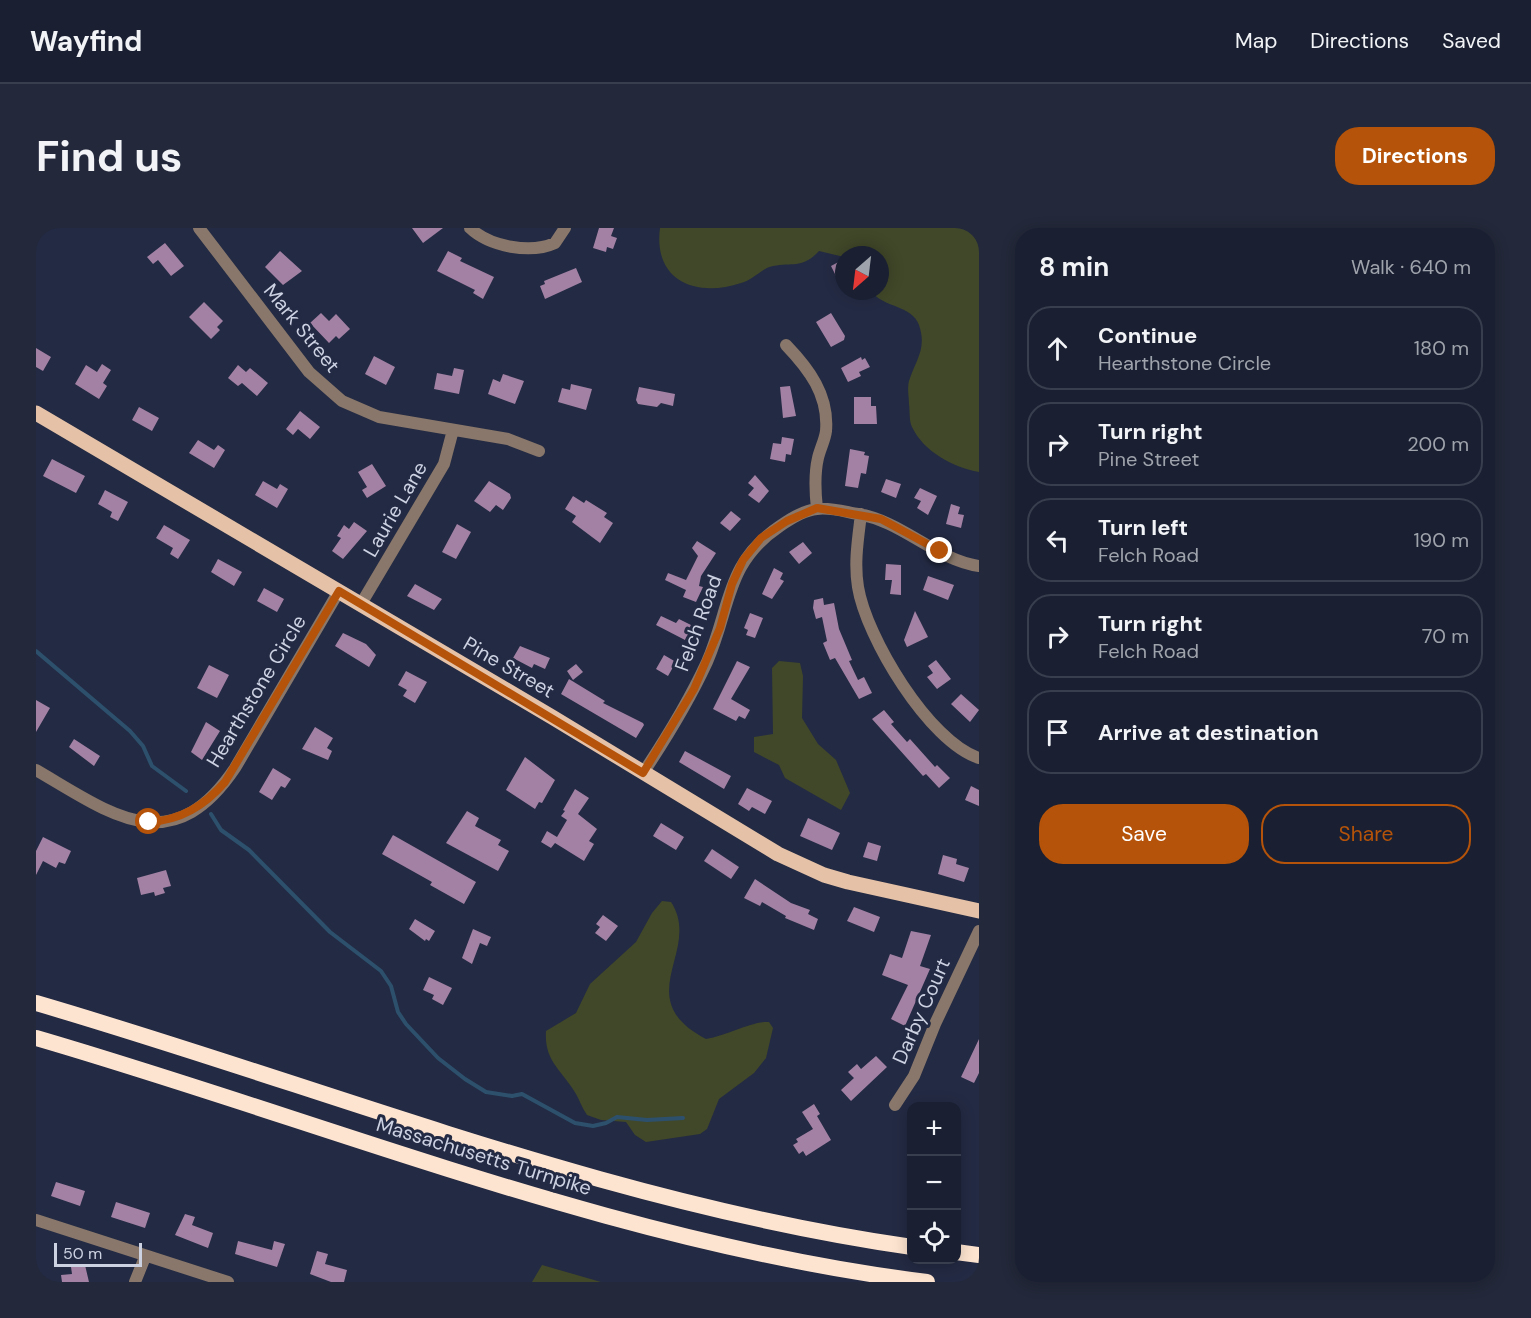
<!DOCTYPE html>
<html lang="en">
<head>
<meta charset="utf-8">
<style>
	body { margin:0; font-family:"DM Sans",sans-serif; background:#23283a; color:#f1f3f6 }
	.controls { position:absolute; right:18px; bottom:18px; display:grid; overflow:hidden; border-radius:12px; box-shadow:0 3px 15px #0003 }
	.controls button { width:54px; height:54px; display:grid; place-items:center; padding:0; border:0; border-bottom:2px solid #383e4d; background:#1a2032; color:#f1f3f6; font:30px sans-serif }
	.compass { position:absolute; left:799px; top:18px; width:54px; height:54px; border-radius:50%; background:#1a2032; box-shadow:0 3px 15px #0003; rotate:208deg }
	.scale { position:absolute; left:18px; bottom:15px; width:88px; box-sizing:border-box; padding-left:6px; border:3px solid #cdd2e3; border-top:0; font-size:16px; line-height:21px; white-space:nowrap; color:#cdd2e3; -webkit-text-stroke:4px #232a43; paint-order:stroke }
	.stop { position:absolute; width:18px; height:18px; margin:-14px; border:4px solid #b45309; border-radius:50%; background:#fff }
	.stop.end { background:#b45309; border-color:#fff; box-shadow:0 2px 6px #0008 }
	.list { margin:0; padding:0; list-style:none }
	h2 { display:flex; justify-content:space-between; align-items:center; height:78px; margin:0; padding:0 24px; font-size:26px }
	h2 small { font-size:20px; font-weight:400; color:#9fa3ac }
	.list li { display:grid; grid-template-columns:39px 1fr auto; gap:18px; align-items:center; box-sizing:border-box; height:84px; margin:0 12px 12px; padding:0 12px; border:2px solid #383e4d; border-radius:24px }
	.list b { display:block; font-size:22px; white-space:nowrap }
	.list p { margin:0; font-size:20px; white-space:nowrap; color:#9fa3ac }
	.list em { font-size:20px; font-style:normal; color:#9fa3ac }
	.actions { display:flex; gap:12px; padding:18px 24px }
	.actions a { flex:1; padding:14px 0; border:2px solid #b45309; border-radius:24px; text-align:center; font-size:21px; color:#b45309 }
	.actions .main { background:#b45309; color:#fff }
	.icon { flex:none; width:33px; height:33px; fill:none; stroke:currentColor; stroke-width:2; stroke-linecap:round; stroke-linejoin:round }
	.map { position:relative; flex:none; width:943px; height:1054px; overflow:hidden; border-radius:24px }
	header { display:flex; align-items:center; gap:36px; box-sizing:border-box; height:84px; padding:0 30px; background:#1a2032; border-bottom:2px solid #383e4d }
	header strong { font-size:28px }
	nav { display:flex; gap:33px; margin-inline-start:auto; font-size:21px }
	.intro { display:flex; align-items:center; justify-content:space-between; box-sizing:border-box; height:144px; padding:0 36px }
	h1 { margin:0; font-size:42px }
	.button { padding:15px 27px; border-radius:24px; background:#b45309; color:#fff; font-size:21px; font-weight:700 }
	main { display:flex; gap:36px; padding:0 36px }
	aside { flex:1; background:#1a2032; border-radius:24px; box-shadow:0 3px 15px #0003 }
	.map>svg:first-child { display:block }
	.green { fill:#414829 }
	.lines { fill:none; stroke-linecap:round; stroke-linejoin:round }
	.stream { stroke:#2d506d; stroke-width:4 }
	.building { fill:#a281a4 }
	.minor { stroke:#88776a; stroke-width:12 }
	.major { stroke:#e5c2a7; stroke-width:15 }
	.highway { stroke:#fde4d0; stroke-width:16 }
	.route { stroke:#b45309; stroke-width:8 }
	.labels { text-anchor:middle; stroke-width:6; stroke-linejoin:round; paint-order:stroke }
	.street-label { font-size:20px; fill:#cdd2e3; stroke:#232a43 }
</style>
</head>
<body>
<header>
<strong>Wayfind</strong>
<nav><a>Map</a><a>Directions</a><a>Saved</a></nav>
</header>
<div class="intro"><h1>Find us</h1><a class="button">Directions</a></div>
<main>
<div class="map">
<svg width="943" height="1054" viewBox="0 0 943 1054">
	<rect width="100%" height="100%" fill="#232a43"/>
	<path class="green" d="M 624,0 L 943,0 L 943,244 C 917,239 888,224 876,199 C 873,193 874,183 873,176 C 873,169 871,160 873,153 C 880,131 891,121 883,97 C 876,77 848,80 836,64 L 844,63 L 844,27 L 808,29 L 783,23 C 766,41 758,34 737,38 C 726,40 717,52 705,55 C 660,70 617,53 624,0 Z
		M 743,433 L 764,435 L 767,448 L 766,490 L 782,516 L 800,532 L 814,565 L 805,582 L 749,550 L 743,537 L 718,524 L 718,509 L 737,506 L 736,440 Z
		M 626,673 L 635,674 C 667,723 592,770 670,811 C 691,808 716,793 733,794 L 737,800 L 730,830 L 718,845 L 683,871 L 671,901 L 664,906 L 610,914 L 599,907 L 590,894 L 565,892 L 551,887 C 546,880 544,873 540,866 C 526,842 508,834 510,803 L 540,785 L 554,756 L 600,714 L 616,685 Z
		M 506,1037 L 565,1054 L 496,1054 Z"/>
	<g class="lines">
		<path class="stream" d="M 0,423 L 94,503 L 107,518 L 116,538 L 150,563
			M 175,586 L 185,602 L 213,622 L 294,704 L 345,743 L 355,758 L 362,784 L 370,796 L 402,830 L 429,851 L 450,864 L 476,868 L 486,866 L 539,895 L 557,898 L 570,895 L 581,889 L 611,892 L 647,890"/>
	</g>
	<path class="building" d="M 376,0 L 407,0 L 387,15 Z
		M 563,0 L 578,0 L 575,8 L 581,10 L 577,21 L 571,19 L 570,24 L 557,20 Z
		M 129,15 L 148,38 L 135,48 L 122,32 L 117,36 L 111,29 Z
		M 244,23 L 266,43 L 247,57 L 229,39 Z
		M 412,23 L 426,30 L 424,33 L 458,49 L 447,71 L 437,65 L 439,62 L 401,43 Z
		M 808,31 L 808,44 L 800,48 L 795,38 Z
		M 540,40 L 546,54 L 509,71 L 504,58 L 509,56 L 508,53 Z
		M 168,74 L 187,93 L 181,99 L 184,102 L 175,111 L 153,89 Z
		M 285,85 L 293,93 L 300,86 L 314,101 L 303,111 L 300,108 L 293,115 L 274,95 Z
		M 795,85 L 809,108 L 808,112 L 795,119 L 780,94 Z
		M 0,120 L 15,129 L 7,143 L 0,139 Z
		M 338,128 L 359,139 L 350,157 L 329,146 Z
		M 825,129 L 826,132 L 829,130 L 834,139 L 823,144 L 825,148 L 812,154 L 805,140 Z
		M 66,136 L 75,142 L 67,155 L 71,158 L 63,171 L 39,156 L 50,137 L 61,144 Z
		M 202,137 L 210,144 L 214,140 L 232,155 L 221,168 L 206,155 L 202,158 L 192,150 Z
		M 418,140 L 428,142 L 423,166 L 398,161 L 401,145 L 416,148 Z
		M 467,146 L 488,153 L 479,176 L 452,166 L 457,151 L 464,154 Z
		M 535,156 L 556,161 L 550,182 L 522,174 L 526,160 L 534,162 Z
		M 754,158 L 760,188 L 747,190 L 744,159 Z
		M 603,159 L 639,166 L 637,178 L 625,175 L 621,179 L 602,176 L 600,172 Z
		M 818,169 L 835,169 L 835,178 L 840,178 L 841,196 L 818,196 Z
		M 103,179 L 123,190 L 116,203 L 96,192 Z
		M 264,183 L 284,199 L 274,211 L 262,201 L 257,207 L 250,201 Z
		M 746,209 L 758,211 L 755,227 L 750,226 L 749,234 L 734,231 L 737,215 L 745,216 Z
		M 162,212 L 178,222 L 182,217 L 189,222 L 178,240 L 153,225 Z
		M 814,221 L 829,224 L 828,227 L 833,228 L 830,246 L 825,245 L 822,260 L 809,258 Z
		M 16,231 L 49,248 L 40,265 L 7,248 Z
		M 336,236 L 350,258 L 331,270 L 326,262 L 331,259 L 322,244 Z
		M 719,247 L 733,263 L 723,275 L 712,267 L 718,260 L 712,255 Z
		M 850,251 L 865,256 L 860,270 L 845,264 Z
		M 227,253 L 241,261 L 244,256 L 252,261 L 241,280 L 219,267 Z
		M 453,253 L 474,266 L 475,270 L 467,282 L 460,277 L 454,284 L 438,273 Z
		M 884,260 L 901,268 L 892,287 L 881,280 L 885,273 L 878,270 Z
		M 69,262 L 92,274 L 82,293 L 74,289 L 76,284 L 62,276 Z
		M 537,268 L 548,275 L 550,272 L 571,285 L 568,289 L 577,295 L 564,315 L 536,294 L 540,288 L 529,281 Z
		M 915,276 L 924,279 L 922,286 L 928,287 L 925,300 L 910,296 Z
		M 695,283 L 705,291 L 694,303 L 684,295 Z
		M 318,294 L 331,303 L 307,331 L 296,323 L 305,310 L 301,308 L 308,297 L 313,301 Z
		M 421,296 L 435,304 L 420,331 L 406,324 Z
		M 128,297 L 154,312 L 142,331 L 134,326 L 137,320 L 120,310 Z
		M 661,313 L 680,325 L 665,348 L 663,358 L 667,359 L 660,374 L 647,369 L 650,362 L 629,352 L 632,345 L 650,352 L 662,328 L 656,320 Z
		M 767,314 L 776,325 L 763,336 L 753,324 Z
		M 182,331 L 206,344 L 198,358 L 175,344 Z
		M 850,336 L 865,337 L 865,367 L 854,366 L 856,352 L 849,352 Z
		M 738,340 L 747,345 L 744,351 L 748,353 L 736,371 L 726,366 Z
		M 892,348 L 918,357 L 912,372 L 887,362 Z
		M 379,356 L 406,371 L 398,382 L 371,368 Z
		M 228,360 L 248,371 L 241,384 L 221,373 Z
		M 787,370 L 788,377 L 798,375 L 803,401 L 816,432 L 813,433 L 822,452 L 828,449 L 836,465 L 823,471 L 799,430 L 794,432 L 787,415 L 791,413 L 786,389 L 780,391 L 777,380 L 778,372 Z
		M 879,383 L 892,409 L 871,419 L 868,412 Z
		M 714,385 L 727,390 L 719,410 L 710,407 L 712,402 L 708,400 Z
		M 625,388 L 640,395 L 643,391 L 657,398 L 649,412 L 620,397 Z
		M 307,405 L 330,416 L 340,427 L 333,439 L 299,418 Z
		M 484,418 L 514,430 L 509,441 L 498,436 L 496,440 L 477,430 Z
		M 628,427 L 640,434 L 632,448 L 620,441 Z
		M 900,432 L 915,451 L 901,461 L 891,449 L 897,445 L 892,438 Z
		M 701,433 L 714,439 L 695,471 L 714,482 L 709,491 L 703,488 L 700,493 L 677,481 Z
		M 540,436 L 547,444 L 537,452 L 531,443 Z
		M 173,437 L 193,447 L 181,470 L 161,460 Z
		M 370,443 L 391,454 L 379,475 L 367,468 L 371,462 L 362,457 Z
		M 533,451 L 569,473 L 567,475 L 607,495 L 608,497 L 600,510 L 525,466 Z
		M 925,466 L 943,482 L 934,494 L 915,476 Z
		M 0,472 L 14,480 L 0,504 Z
		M 848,482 L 858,494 L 855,496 L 871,514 L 874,511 L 899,539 L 901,537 L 914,550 L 903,560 L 890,546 L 887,548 L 836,491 Z
		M 170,494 L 184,503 L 166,532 L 155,524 Z
		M 279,499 L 297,510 L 291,520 L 296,523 L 292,532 L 266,521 Z
		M 38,511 L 64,528 L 58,538 L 33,519 Z
		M 649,523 L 695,548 L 688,561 L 643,534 Z
		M 489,529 L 519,552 L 506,575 L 503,574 L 499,581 L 470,562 Z
		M 237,540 L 255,551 L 249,560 L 245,558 L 236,572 L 223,564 Z
		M 935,558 L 943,562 L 943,578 L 929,572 Z
		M 711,560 L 736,573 L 729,586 L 716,579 L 713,583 L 702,576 Z
		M 539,561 L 553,570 L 542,586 L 561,601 L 553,613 L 558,616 L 548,633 L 519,615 L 515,620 L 505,614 L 511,603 L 521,609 L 531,592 L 525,588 L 529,583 L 527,582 Z
		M 431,583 L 443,590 L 439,598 L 465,612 L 462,617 L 473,623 L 462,643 L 410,615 Z
		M 772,590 L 804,605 L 796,622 L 764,608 Z
		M 625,595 L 648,609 L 640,622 L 617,608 Z
		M 357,607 L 440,654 L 428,676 L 394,657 L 396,654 L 346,626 Z
		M 7,609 L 35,623 L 29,636 L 23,634 L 20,640 L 7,633 L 0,647 L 0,623 Z
		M 832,614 L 845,618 L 841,633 L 827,629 Z
		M 676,621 L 703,639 L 695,651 L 668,633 Z
		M 907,627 L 921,631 L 920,636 L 933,640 L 928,654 L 902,646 Z
		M 130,642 L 135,658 L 127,660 L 129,665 L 119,668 L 118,664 L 105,667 L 101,650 Z
		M 719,651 L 755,675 L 774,682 L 772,686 L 782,691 L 778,702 L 749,690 L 750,688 L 726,674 L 724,678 L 708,670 Z
		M 818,679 L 844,689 L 838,704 L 811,693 Z
		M 567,687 L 582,698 L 570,713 L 559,705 L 564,699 L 560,696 Z
		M 379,691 L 399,703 L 393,713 L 390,711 L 389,713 L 373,701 Z
		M 437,701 L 455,709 L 451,718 L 444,715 L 436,736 L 426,730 Z
		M 875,703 L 895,707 L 884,738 L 894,741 L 869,798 L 855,791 L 872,757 L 846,747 L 854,726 L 866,730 Z
		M 393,749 L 416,760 L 407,777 L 396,771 L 398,767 L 387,762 Z
		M 943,811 L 943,845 L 938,855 L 925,849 Z
		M 840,828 L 851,839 L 815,873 L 805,862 L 818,850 L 812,844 L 821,836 L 825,841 Z
		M 778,876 L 784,886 L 781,888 L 795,912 L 770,928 L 767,923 L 763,926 L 757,917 L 762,914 L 760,911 L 777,901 L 766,884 Z
		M 20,954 L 49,963 L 44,978 L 15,968 Z
		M 80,974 L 114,985 L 109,1000 L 75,989 Z
		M 149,986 L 159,989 L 156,997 L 177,1005 L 172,1020 L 139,1007 Z
		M 202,1013 L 236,1022 L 238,1013 L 249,1016 L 241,1039 L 199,1026 Z
		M 281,1023 L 292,1026 L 289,1036 L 311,1042 L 308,1054 L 295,1054 L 274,1046 Z
		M 49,1037 L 53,1054 L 26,1054 L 25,1047 L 36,1046 L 35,1039 Z"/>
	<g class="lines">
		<path class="minor" d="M 163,0 L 273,144 L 306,173 L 343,189 L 472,211 L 503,223
			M 434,0 C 454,19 495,26 519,15 L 529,0
			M 750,117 C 773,141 793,167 790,203 C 789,212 784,221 782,230 C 778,247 779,263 781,281
			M 825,286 C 822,311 818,335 822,359 C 830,409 893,514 943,530
			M 325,376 L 408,236 L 417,202
			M 0,542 C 74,585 135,635 199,540 L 303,363
			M 607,545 C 631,509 653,473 671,434 C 695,379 689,335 744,298 C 754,291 770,282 781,281 C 794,279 810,284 822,286 C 866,293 900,332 943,338
			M 859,877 L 878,848 L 899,796 L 943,703
			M 0,992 L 192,1054
			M 99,1054 L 109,1029"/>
		<path class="major" d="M 0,185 L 516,489 L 742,626 L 788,647 L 812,654 L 943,683"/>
		<path class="highway" d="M 0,775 C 291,860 574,976 876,1019
			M 0,810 C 295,896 584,1016 891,1054
			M 920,1024 L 943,1027"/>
	</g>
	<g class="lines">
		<path class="route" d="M 113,594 C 145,592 168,578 189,554 L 303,363 L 607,545 L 658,461 L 684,400 L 696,356 L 707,332 L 725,310 L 751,293 L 781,280 L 845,291 L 904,323"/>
	</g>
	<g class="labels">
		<g class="street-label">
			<text transform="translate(266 100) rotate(51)" y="7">Mark Street</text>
			<text transform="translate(359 281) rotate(-60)" y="7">Laurie Lane</text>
			<text transform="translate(662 395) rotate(-70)" y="7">Felch Road</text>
			<text transform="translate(473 439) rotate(30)" y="7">Pine Street</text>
			<text transform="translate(220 463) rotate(-59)" y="7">Hearthstone Circle</text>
			<text transform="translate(885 783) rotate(-66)" y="7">Darby Court</text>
			<text transform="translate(448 928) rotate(17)" y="7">Massachusetts Turnpike</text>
		</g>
	</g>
</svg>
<div class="controls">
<button>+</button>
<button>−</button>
<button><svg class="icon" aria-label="locate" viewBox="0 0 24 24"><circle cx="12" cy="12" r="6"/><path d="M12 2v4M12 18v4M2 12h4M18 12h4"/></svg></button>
</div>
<svg class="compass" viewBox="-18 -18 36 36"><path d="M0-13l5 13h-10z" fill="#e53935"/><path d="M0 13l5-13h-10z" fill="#9fa3ac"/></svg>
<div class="scale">50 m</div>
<div class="stop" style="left:113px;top:594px"></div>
<div class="stop end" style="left:904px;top:323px"></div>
</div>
<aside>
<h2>8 min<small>Walk · 640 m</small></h2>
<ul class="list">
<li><svg class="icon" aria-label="ahead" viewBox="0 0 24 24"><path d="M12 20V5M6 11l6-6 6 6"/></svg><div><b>Continue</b><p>Hearthstone Circle</p></div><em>180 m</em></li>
<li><svg class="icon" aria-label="right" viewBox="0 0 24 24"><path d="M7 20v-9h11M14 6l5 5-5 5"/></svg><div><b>Turn right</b><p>Pine Street</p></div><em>200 m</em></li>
<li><svg class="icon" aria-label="left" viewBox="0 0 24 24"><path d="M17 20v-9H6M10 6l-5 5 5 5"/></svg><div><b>Turn left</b><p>Felch Road</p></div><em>190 m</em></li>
<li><svg class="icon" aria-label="right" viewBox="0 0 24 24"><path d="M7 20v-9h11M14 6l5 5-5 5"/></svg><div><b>Turn right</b><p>Felch Road</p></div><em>70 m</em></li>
<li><svg class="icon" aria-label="arrive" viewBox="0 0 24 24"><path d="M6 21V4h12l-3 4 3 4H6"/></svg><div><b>Arrive at destination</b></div></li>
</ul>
<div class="actions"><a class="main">Save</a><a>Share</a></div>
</aside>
</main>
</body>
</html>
